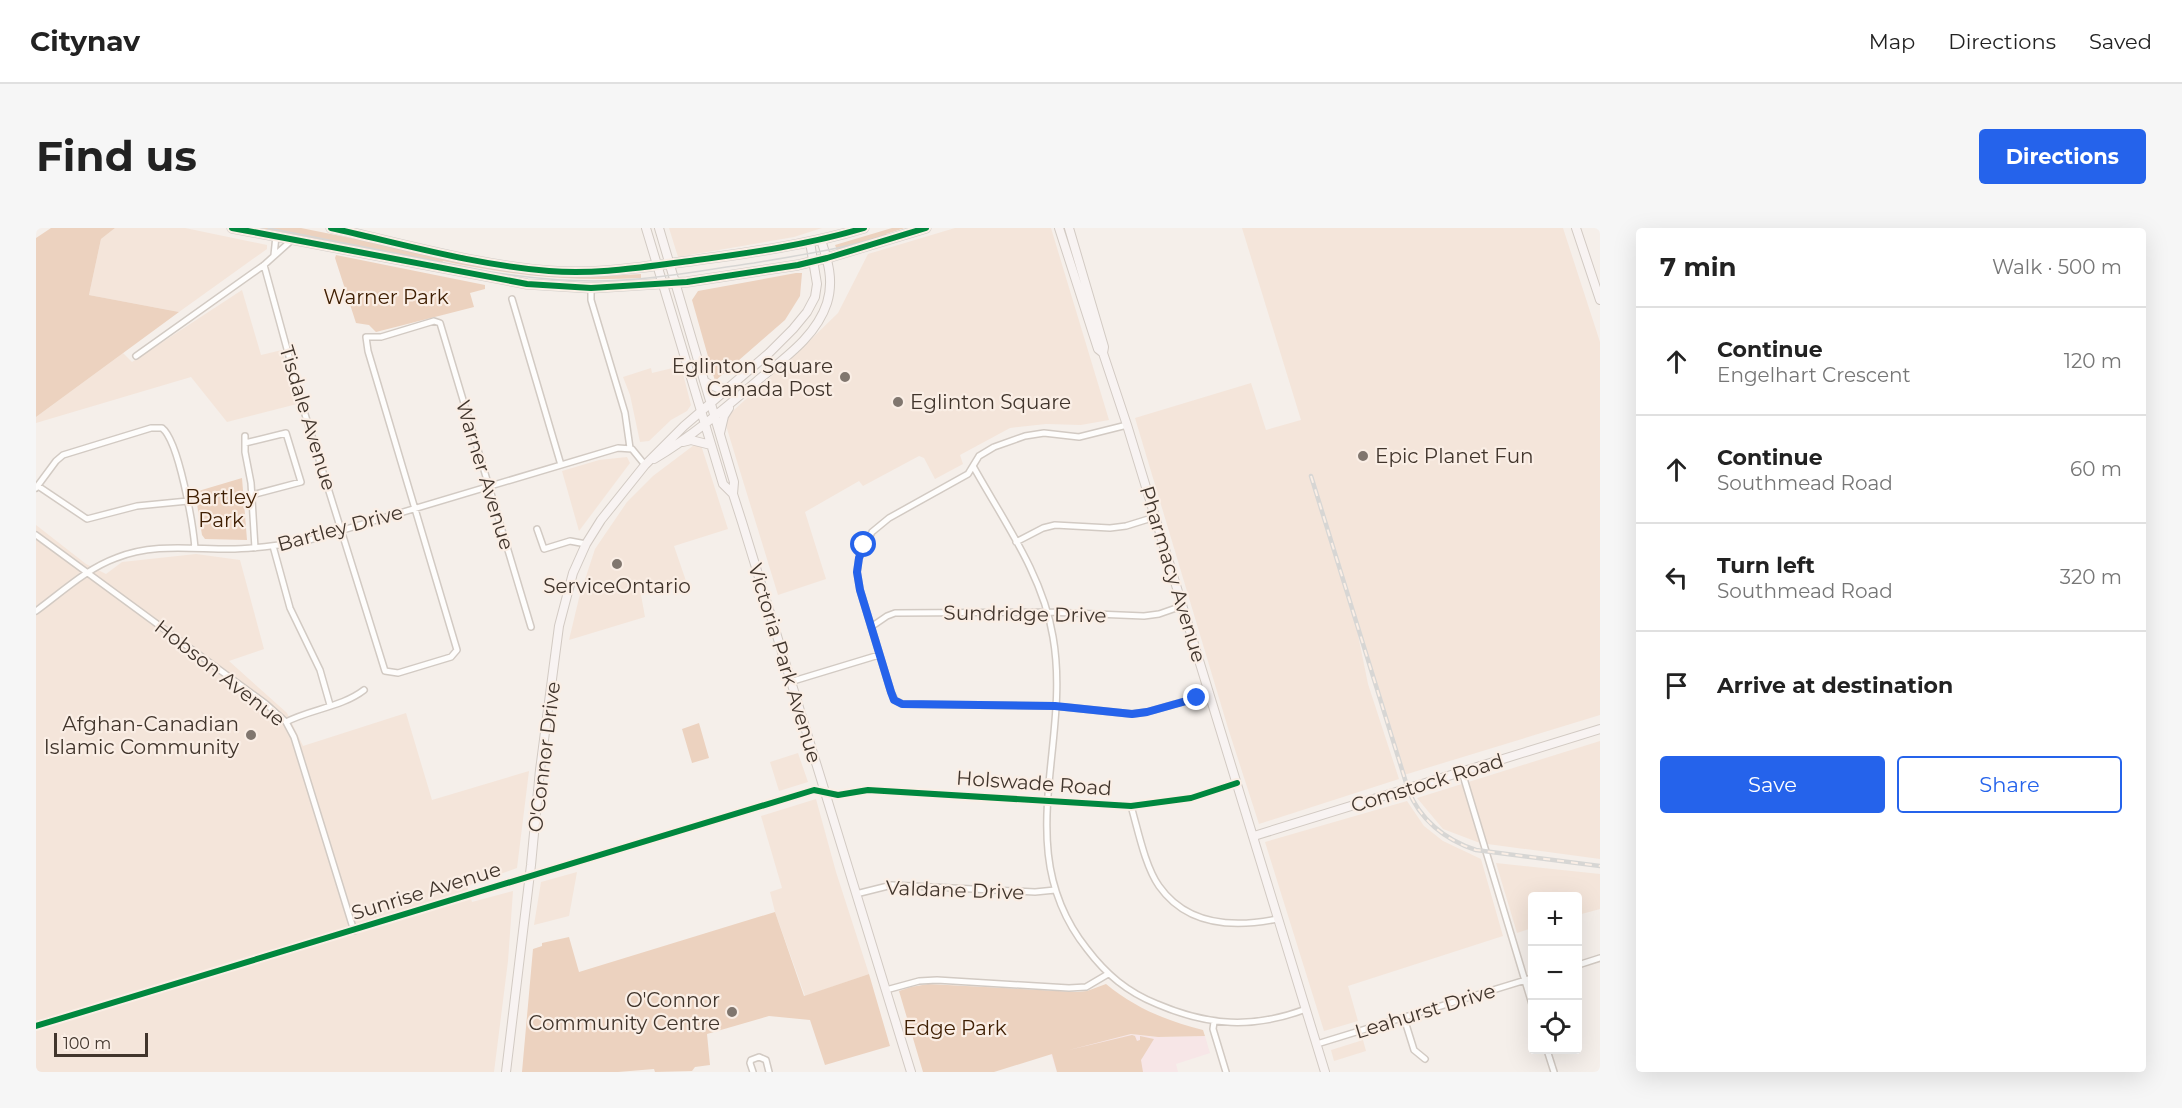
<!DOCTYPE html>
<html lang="en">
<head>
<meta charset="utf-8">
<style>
	body { margin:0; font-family:Montserrat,sans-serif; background:#f6f6f6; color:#222 }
	.controls { position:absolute; right:18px; bottom:18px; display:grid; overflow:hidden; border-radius:6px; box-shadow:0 6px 24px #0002 }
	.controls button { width:54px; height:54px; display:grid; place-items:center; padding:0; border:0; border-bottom:2px solid #e0e0e0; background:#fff; color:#222; font:30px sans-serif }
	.scale { position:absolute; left:18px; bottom:15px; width:94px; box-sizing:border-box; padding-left:6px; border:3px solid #41352c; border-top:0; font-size:16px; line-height:21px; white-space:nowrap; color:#41352c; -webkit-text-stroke:4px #faeee5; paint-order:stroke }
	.stop { position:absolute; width:18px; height:18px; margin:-14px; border:4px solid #2563eb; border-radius:50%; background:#fff }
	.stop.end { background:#2563eb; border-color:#fff; box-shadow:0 2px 6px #0008 }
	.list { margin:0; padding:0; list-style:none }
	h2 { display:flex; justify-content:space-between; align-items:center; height:78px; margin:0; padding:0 24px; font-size:26px }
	h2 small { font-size:20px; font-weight:400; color:#767676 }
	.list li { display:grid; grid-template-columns:39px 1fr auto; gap:18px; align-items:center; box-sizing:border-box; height:108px; padding:0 24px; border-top:2px solid #e0e0e0 }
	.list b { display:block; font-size:22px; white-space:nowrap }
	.list p { margin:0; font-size:20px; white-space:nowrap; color:#767676 }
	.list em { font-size:20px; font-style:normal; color:#767676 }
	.actions { display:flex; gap:12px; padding:18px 24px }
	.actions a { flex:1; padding:14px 0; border:2px solid #2563eb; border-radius:6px; text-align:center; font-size:21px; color:#2563eb }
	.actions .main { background:#2563eb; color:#fff }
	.icon { flex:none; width:33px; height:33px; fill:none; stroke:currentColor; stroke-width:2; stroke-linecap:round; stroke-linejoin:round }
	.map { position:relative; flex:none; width:1564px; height:844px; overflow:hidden; border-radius:6px }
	header { display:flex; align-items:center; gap:36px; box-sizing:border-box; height:84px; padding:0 30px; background:#fff; border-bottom:2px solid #e0e0e0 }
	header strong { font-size:28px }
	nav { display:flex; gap:33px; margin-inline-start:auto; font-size:21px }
	.intro { display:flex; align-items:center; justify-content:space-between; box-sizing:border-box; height:144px; padding:0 36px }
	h1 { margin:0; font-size:42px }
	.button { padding:15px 27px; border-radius:6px; background:#2563eb; color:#fff; font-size:21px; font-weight:700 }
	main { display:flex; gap:36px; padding:0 36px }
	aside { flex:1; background:#fff; border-radius:6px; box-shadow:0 6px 24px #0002 }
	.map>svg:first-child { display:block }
	.built { fill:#f4e5da }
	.education { fill:#f7e6e7 }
	.green { fill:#ecd2bf }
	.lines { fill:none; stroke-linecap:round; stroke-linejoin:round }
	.street-casing { stroke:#d2cac3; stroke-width:8 }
	.secondary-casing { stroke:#d2cac3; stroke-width:10 }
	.primary-casing { stroke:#d1cdca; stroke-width:11 }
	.street { stroke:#fefdfc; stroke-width:5 }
	.secondary { stroke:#f8f3f2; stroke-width:8 }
	.primary { stroke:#f2eae7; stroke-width:8 }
	.tram { stroke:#d7d6d4; stroke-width:1.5 }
	.rail-casing { stroke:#d7d6d4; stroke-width:4.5 }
	.rail { stroke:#faeee5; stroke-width:2; stroke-dasharray:7; stroke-linecap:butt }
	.cycleway-casing { stroke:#faeee5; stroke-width:10 }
	.cycleway { stroke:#00873e; stroke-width:6 }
	.route { stroke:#2563eb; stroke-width:8 }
	.poi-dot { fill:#80766e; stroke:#faeee5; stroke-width:2 }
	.labels { text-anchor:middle; stroke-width:4.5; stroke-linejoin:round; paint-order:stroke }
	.park-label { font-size:20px; fill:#402004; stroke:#faeee5 }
	.poi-label { font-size:20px; fill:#41352c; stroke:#faeee5; text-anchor:end }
	.street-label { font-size:20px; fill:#41352c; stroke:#faeee5 }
</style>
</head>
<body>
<header>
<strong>Citynav</strong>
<nav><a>Map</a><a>Directions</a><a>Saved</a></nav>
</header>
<div class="intro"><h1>Find us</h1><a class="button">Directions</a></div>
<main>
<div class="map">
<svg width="1564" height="844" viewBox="0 0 1564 844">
	<rect width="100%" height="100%" fill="#f5efea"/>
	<path class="built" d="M 79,0 L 149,0 L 231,17 L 231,21 L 143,84 L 53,67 L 65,11 Z
		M 633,0 L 786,0 L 758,9 L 642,29 Z
		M 919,0 L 1015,0 L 1073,192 L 1045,197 L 1010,196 L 974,200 L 924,227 L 927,236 L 899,251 L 888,230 L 883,228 L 827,258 L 823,253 L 769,284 L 790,351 L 742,367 L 688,191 L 763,123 L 802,85 L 832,26 Z
		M 1206,0 L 1527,0 L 1564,114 L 1564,487 L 1368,547 L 1319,392 L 1332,456 L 1363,551 L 1223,596 L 1192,500 L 1099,190 L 1215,155 L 1230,202 L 1265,192 Z
		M 206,62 L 225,127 L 246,122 L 261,176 L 191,194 L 155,149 L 0,195 L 0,189 L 87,125 L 96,134 Z
		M 645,138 L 655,177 L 651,183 L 635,192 L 613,213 L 604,214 L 594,167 L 587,149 L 615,140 L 616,145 Z
		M 658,217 L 665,217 L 692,301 L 638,318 L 650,353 L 605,367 L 609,389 L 533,412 L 543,370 L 559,321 L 591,274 L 617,248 Z
		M 591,229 L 594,235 L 543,303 L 526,243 L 563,232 Z
		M 0,297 L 50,336 L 70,346 L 86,334 L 160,326 L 204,332 L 228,421 L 193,433 L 251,485 L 267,518 L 370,485 L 396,572 L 493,543 L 481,640 L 431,658 L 436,674 L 477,663 L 472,733 L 458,844 L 0,844 Z
		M 1564,513 L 1564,631 L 1444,615 L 1407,601 L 1381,570 Z
		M 762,525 L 772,554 L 743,563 L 734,534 Z
		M 780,571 L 800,644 L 833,746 L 769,768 L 739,684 L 734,664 L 746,660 L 725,588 Z
		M 1371,573 L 1388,598 L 1407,613 L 1445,631 L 1467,708 L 1312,758 L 1322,793 L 1288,803 L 1229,614 Z
		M 1460,635 L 1564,646 L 1564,681 L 1542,687 L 1542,668 L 1496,668 L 1496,700 L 1481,705 Z
		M 541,644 L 533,688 L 498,697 L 505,654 Z
		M 1327,812 L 1330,823 L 1298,833 L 1295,822 Z"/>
	<path class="education" d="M 1095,806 L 1122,809 L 1169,808 L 1174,825 L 1140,836 L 1142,844 L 1021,844 L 1015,826 Z"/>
	<path class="green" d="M 15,0 L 79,0 L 65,11 L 53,67 L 143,84 L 0,189 L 0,10 Z
		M 225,0 L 265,0 L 484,44 L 553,49 L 605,46 L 605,50 C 537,54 474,47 407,33 L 406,35 Z
		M 856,0 L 869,0 L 850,6 L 851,8 L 801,22 L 799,17 Z
		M 300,27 L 449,57 L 449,61 L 434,65 L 438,79 L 340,104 L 333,97 L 320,95 L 299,30 Z
		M 760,45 L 766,45 L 764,68 L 749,92 L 679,153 L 656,72 L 662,63 Z
		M 206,250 L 211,312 L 169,311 L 166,307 L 159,264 Z
		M 663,495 L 673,530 L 656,535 L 646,501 Z
		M 739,684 L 768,768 L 833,746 L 854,818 L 789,837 L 774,792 L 733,788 L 671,806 L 674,837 L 659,839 L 656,843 L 619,844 L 618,841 L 582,844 L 486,844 L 497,721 L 506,718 L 506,715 L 533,709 L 543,744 Z
		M 892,756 L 1041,764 L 1051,763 L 1070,756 C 1099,780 1131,793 1167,802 L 1169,808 L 1122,809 L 1095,806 L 1033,822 L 1096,807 L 1099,808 L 1101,813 L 1104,812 L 1104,808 L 1118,811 L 1105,832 L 1107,844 L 1021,844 L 1016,826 L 958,844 L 887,844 L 863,763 L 875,759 Z"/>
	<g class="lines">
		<defs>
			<path id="street" d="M 238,27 L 240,8
				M 228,37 L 268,183 L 349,443 L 362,445 L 415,429 L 421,422 L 332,123 L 330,109 L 345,109 L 398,93 L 404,95 L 495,399
				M 555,60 L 555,72 L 589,185 L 594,220
				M 476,71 L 525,237
				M 100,128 L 228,37 L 257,11
				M 1091,197 L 1043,209 L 1008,205 L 989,208 L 958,219 L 943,228 L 932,246 L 853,290 L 836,304 L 823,330 L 821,344 L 824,362 L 855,464 L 859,472 L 866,476 L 1019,478 L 1096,486 L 1111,484 L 1174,466
				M 209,208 L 209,224 L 215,255 L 219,320
				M 209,215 L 250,205 L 265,254 L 216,267
				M 937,238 C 967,292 1007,347 1017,409 C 1036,517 973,623 1051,721 C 1070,746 1091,764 1121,776 C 1172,798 1217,801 1270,781
				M 2,258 L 51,291 L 101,278 L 152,273
				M 0,260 L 20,233 L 27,227 L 115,200 L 126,200 C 143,213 157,297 159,320
				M 501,301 L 508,321 L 534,313 L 550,316
				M 0,307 L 230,476 L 250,494 L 258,509 L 318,703
				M 980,314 L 1007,300 L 1019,297 L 1074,300 L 1090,298 L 1119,289
				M 237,318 L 254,380 L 284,442 L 294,477
				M 0,383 C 26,364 50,341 80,330 C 116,315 155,321 193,321 C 219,321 244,317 270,313 L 582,220 L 596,221 L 609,237
				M 835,399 L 851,388 L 859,385 L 1012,384 L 1108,388 L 1123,386 L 1146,378
				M 754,454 L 843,427
				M 250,494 C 275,481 306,479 328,462
				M 1426,544 L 1496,776
				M 1095,578 C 1102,602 1109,638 1123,658 C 1151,698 1197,700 1241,691
				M 820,666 L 856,657 L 999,664 L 1019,662
				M 1542,737 L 1564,730
				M 850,762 L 883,753 L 901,752 L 1033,760 L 1050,759 L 1072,746
				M 1368,790 L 1378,822 L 1389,831
				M 1178,794 L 1177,801 L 1190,844
				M 0,798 L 778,562 L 802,567 L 832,562 L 1095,578 L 1155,570 L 1201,555
				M 1281,816 L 1496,750
				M 1511,822 L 1518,844
				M 717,844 L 714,835 L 715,832 L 723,829 L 730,832 L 733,844"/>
			<path id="secondary" d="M 610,0 L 687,256 L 697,266 L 706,294 L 875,844
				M 623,0 L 698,254 L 697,266
				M 1023,0 L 1062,121 L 1067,125 L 1091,197 L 1289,844
				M 1033,0 L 1068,119 L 1067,125
				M 1540,0 L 1564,72
				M 669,154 L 682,160 L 693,160
				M 684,205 L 688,188 L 693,180
				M 647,214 L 655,212 L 675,217
				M 618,231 C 655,209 688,181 721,153 C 747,131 780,109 791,75 C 798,53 792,33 785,12
				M 1218,608 L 1564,501
				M 470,844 L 495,637 L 504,542 L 523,398 L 537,345 L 550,316 L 565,292 L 609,237 L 648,198 L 733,125 L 757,101 L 771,84 L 779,69 L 781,56 L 774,14"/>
			<path id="primary" d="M 196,0 L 491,56 L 555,60 L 651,54 L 762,37 L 791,30 L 890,0
				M 295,0 C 367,16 439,37 513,43 C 561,47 606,39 654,33 C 712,25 772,17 828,0"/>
		</defs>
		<use href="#street" class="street-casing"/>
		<use href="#secondary" class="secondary-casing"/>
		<use href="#primary" class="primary-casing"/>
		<use href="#street" class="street"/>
		<use href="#secondary" class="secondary"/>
		<use href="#primary" class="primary"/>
		<path class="tram" d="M 232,0 L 455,44 C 499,51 542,55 587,52 C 631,50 674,41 718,35 C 771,26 823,18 873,0"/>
		<defs>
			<path id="rail" d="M 1275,248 L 1372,561 C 1383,591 1409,612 1440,622 L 1564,638"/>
		</defs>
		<use href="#rail" class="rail-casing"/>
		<use href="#rail" class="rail"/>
		<defs>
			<path id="cycleway" d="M 196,0 L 491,56 L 555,60 L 651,54 L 762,37 L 791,30 L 890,0
				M 295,0 C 367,16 439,37 513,43 C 561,47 606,39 654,33 C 712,25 772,17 828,0
				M 0,798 L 778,562 L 802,567 L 832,562 L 1095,578 L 1155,570 L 1201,555"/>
		</defs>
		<use href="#cycleway" class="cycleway-casing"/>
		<use href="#cycleway" class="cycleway"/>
	</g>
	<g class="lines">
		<path class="route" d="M 828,317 L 823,330 L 821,344 L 824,362 L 855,464 L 858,472 L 866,476 L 1019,478 L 1096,486 L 1111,484 L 1161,470"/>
	</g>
	<g class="poi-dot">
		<circle cx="809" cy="149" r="6"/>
		<circle cx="862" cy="174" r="6"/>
		<circle cx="1327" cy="228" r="6"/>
		<circle cx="581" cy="336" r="6"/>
		<circle cx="215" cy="507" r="6"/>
		<circle cx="696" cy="784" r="6"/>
	</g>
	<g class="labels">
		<g class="park-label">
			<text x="350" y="76">Warner Park</text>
			<text x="185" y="276">Bartley<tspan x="185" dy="23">Park</tspan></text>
			<text x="919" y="807">Edge Park</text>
		</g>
		<g class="poi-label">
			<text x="797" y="145">Eglinton Square<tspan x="797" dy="23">Canada Post</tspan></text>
			<text x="874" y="181" text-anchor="start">Eglinton Square</text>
			<text x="1339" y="235" text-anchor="start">Epic Planet Fun</text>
			<text x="581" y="365" text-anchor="middle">ServiceOntario</text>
			<text x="203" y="503">Afghan-Canadian<tspan x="203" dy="23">Islamic Community</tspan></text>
			<text x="684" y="779">O'Connor<tspan x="684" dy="23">Community Centre</tspan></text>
		</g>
		<g class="street-label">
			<text transform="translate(272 190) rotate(73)" y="7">Tisdale Avenue</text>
			<text transform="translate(449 247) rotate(73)" y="7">Warner Avenue</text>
			<text transform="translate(304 300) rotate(-15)" y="7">Bartley Drive</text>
			<text transform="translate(1137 346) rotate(73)" y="7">Pharmacy Avenue</text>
			<text transform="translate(989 386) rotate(1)" y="7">Sundridge Drive</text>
			<text transform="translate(749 435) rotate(73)" y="7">Victoria Park Avenue</text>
			<text transform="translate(184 445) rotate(38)" y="7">Hobson Avenue</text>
			<text transform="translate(508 529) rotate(-83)" y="7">O'Connor Drive</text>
			<text transform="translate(998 555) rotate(4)" y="7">Holswade Road</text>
			<text transform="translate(1391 555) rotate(-17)" y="7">Comstock Road</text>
			<text transform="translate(919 662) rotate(2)" y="7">Valdane Drive</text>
			<text transform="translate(390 663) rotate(-17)" y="7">Sunrise Avenue</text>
			<text transform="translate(1389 783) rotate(-17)" y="7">Leahurst Drive</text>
		</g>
	</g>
</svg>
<div class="controls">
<button>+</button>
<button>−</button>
<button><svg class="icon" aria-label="locate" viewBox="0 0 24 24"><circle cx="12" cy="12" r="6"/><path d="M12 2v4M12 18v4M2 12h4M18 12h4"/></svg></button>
</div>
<div class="scale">100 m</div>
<div class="stop" style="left:828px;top:317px"></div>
<div class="stop end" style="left:1161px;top:470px"></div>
</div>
<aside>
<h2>7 min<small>Walk · 500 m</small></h2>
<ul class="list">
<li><svg class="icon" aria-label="ahead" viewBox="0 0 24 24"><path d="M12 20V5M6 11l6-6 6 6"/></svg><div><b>Continue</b><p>Engelhart Crescent</p></div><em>120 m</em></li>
<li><svg class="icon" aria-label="ahead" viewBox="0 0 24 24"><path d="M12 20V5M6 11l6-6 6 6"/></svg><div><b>Continue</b><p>Southmead Road</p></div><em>60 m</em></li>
<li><svg class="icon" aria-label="left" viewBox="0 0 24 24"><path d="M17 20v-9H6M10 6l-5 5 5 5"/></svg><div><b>Turn left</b><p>Southmead Road</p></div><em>320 m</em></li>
<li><svg class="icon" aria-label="arrive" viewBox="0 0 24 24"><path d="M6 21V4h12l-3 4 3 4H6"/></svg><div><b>Arrive at destination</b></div></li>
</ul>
<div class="actions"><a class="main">Save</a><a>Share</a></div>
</aside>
</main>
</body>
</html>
